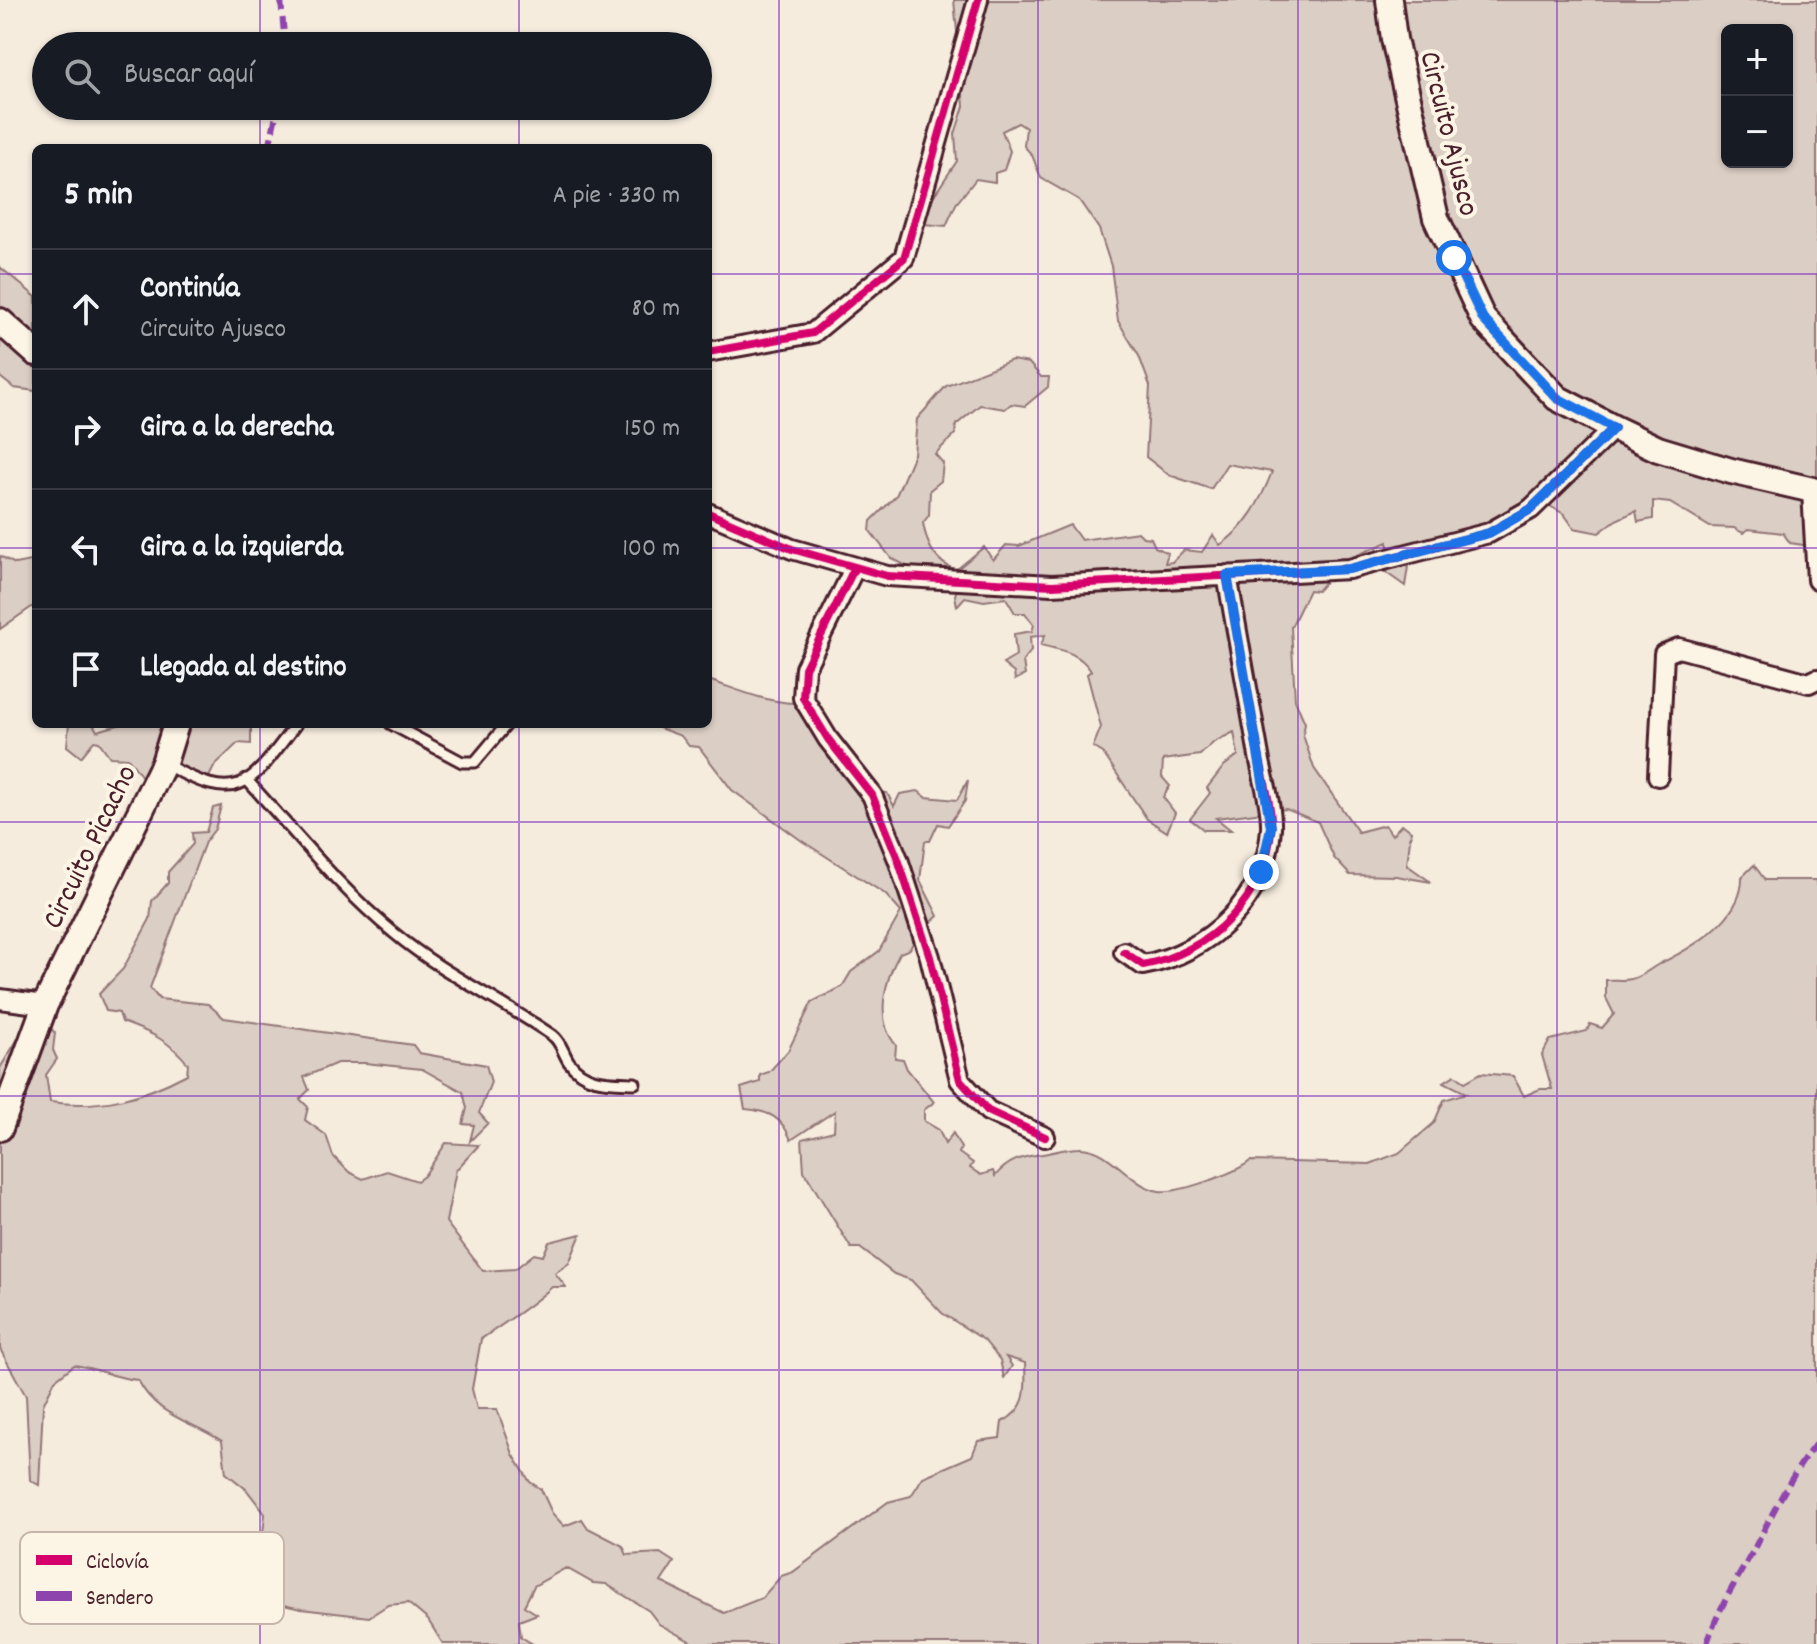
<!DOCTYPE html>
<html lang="es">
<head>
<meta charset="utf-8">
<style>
	body { margin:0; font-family:Dekko,sans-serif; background:#20242c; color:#f1f3f6 }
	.controls { position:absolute; right:24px; top:24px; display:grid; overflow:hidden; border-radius:12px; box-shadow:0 2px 6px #0004 }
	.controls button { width:72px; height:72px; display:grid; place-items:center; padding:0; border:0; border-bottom:2px solid #363941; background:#171b24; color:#f1f3f6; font:40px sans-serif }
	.stop { position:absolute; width:24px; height:24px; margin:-18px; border:6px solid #1a73e8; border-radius:50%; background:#fff }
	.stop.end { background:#1a73e8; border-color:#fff; box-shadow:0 2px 8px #0008 }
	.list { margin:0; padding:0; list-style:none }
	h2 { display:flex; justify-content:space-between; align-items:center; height:104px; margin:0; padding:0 32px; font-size:34px }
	h2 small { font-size:26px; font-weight:400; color:#9ea1a6 }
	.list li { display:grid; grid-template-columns:52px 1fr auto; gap:24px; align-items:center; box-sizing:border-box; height:120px; padding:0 32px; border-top:2px solid #363941 }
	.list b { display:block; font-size:30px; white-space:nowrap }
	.list p { margin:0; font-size:26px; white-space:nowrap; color:#9ea1a6 }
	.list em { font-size:26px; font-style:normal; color:#9ea1a6 }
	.icon { flex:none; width:44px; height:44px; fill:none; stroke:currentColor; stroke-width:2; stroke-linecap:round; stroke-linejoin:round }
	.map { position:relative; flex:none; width:1817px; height:1644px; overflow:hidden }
	.search { position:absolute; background:#171b24; box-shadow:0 2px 6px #0004; left:32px; top:32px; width:680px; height:88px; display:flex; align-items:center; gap:20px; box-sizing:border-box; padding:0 28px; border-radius:44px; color:#9ea1a6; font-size:30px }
	.panel { position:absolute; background:#171b24; box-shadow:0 2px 6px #0004; left:32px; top:144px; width:680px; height:584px; border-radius:12px }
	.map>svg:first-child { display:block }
	.green { fill:#dbcec4; stroke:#927678; stroke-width:2; fill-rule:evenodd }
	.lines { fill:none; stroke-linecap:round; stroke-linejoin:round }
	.lane-casing { stroke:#4a1f2b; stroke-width:15 }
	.street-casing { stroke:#4a1f2b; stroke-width:24 }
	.secondary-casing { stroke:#4a1f2b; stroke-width:30 }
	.lane { stroke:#fcf5e5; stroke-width:9 }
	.street { stroke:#fcf5e5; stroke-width:18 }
	.secondary { stroke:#fcf5e5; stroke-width:24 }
	.quiet { stroke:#8e44ad; stroke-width:6; stroke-dasharray:12 6; stroke-linecap:butt }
	.cycleway-casing { stroke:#fcf5e5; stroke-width:13 }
	.cycleway { stroke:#d6006c; stroke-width:8 }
	.route { stroke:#1a73e8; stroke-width:10 }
	.grid { fill:none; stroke:#7b2cbf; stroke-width:2; stroke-opacity:0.55 }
	.labels { text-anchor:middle; stroke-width:8; stroke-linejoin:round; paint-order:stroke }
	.street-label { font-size:30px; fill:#4a1f2b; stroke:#fcf5e5 }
	.key { fill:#fcf5e5; stroke:#c7b5ad; stroke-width:2 }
	.key-label { font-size:22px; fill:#4a1f2b }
</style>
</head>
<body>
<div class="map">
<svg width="1817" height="1644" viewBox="0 0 1817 1644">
	<rect width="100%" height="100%" fill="#f5ecde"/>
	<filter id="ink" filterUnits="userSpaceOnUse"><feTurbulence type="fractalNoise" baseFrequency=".0125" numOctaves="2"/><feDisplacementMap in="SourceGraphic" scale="16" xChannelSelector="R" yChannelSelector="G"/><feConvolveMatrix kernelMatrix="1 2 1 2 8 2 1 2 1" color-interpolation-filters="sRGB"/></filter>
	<g filter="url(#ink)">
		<path class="green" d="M 954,0 L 1817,0 L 1817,547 L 1790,543 L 1783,533 L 1748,529 L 1743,533 L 1734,528 L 1710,527 L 1670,503 L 1653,501 L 1653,519 L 1638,522 L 1636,511 L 1616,520 L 1599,533 L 1574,528 L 1564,514 L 1548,505 L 1431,552 L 1417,561 L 1409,560 L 1405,586 L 1374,564 L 1388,554 L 1388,542 L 1343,561 L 1317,591 L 1309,590 L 1291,627 L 1295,700 L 1305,723 L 1303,735 L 1314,768 L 1358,832 L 1385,825 L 1392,835 L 1402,824 L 1411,831 L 1407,865 L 1431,882 L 1396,876 L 1350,875 L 1334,858 L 1318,822 L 1286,809 L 1216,818 L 1231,830 L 1204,830 L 1190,819 L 1210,793 L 1207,788 L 1224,766 L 1238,755 L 1234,732 L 1214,742 L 1200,755 L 1163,760 L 1162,777 L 1170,786 L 1163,797 L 1175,813 L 1167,832 L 1147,819 L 1103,753 L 1093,747 L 1101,727 L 1087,674 L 1091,671 C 1079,652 1061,650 1041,645 L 1045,635 L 1030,637 L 1031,651 L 1023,661 L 1025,675 L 1015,680 L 1014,673 L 1003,664 L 1016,656 L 1014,634 L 1032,631 L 1034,625 L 1025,613 L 1015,613 L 1006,598 L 984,601 L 965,597 L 957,606 L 955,595 L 959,583 L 916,571 L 891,558 L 870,531 L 871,521 L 896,496 L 914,454 L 917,419 L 946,386 L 1012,360 L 1029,363 L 1041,377 L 1049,377 L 1048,387 L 1025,406 L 1011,404 L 1005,409 L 980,405 L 956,425 L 955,434 L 935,454 L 943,463 L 941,481 L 930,490 L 929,515 L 923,523 C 927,546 935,562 956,570 L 984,547 L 993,560 L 1006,545 L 1019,546 L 1070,525 L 1081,540 L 1138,532 L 1143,537 L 1151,538 L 1155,547 L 1168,553 L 1165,563 L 1172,562 L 1184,550 L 1202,552 L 1213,535 L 1220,545 C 1246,528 1261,500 1272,472 L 1227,464 L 1211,489 L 1169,475 L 1146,457 L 1150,386 L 1139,356 L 1118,321 L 1111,266 L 1099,229 L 1079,200 L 1041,178 L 1032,155 L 1024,146 L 1026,128 L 1018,123 L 1002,131 L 1010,151 L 1004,170 L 995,173 L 995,182 L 976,179 L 956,204 L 946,226 L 924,224 L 933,197 L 957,161 L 955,134 L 964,106 ZM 1727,30 L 1787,30 L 1787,162 L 1727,162 Z
			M 0,267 L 36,297 L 36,391 L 14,388 L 0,377 Z
			M 0,556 L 15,564 L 36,560 L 36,604 L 0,629 Z
			M 708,680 C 736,689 764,702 794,703 L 874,792 L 887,793 L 894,806 L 900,794 L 918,791 L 926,797 L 957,800 L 968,780 L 965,801 L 948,826 L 938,824 L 930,841 L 925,841 L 920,880 L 938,916 L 916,936 L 910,949 L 900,953 C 885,979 874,1020 896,1045 L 895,1058 L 903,1059 L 907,1069 L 934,1102 L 924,1110 L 924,1121 L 939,1130 L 945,1144 L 953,1133 L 961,1148 L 959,1153 L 973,1163 L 970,1168 L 981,1175 L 993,1171 L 995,1176 C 1009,1160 1021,1157 1042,1154 C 1054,1152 1067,1148 1079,1148 C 1111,1147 1130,1187 1159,1191 C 1177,1194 1236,1173 1250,1161 L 1370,1164 L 1399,1153 L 1434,1123 L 1444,1100 L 1466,1093 L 1444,1082 L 1455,1075 L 1465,1082 L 1481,1073 L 1513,1076 L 1524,1096 L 1540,1089 L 1552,1089 L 1542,1055 L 1550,1040 L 1587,1031 L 1590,1024 L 1602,1028 L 1614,1014 L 1606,998 L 1606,980 C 1614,979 1623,981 1631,979 C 1641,977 1650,969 1659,964 C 1690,949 1743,919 1742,877 L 1754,865 L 1765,880 L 1817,880 L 1817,1644 L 695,1644 L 659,1624 L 649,1611 L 606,1584 L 593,1583 L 566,1568 L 534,1586 L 524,1606 L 537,1614 L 519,1621 L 521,1637 L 533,1644 L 443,1644 L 428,1620 L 408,1603 L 388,1605 L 369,1617 L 301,1609 L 257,1599 L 247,1556 L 252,1551 L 261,1552 L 265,1514 L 246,1489 L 226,1473 L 222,1441 C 191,1421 156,1416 138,1380 C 114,1378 97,1368 74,1365 L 55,1380 L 43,1405 L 39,1485 L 30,1480 L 26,1396 L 0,1349 L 0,1068 L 24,1029 L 49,1026 L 55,1033 L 53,1050 L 57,1059 L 46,1075 L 50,1102 C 101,1109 142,1098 187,1074 L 188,1064 C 169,1040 150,1032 122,1022 L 119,1013 L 106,1011 L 99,994 L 123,969 L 150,919 L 152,901 L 168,883 L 168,872 L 193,844 L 192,833 L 206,832 L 213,808 L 221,806 L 215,829 L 205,842 L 150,988 L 159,999 L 208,1004 L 224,1018 L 413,1045 L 419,1053 L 486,1065 L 491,1082 L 479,1113 L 488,1123 L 470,1141 L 474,1125 L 463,1124 L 467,1108 L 463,1092 L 422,1069 L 365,1063 L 337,1063 L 304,1077 L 309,1090 L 300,1099 L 308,1107 L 305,1120 L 326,1135 L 333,1156 L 349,1172 L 363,1179 L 387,1171 L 417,1181 L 424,1176 L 446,1143 L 479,1145 L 456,1170 L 446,1222 L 483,1271 L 515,1269 L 534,1254 L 543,1256 L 549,1242 L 581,1234 L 569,1263 L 555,1273 L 566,1287 L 552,1287 C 530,1307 506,1322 481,1339 L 472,1389 L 477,1409 L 497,1409 L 513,1454 L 530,1482 L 541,1489 L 552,1513 L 564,1526 L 582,1519 L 588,1528 L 623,1546 L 627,1555 L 660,1553 L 674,1562 L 661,1582 L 724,1613 L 762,1598 L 781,1576 L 793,1572 L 888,1502 L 911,1496 L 923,1477 L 972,1456 L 978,1441 L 1000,1438 L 1002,1422 C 1028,1409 1026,1390 1025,1363 L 1006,1357 L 1012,1366 L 1004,1378 L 1000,1360 L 984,1340 L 942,1313 L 911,1280 L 894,1274 L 860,1248 L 851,1248 L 804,1171 L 802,1139 L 834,1131 L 835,1111 L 791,1140 C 782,1117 769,1111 745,1109 L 741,1088 L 760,1082 L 760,1075 L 769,1072 L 788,1051 L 812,1002 L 842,987 L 851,972 L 879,951 L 901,912 L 885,894 L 802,841 L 732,790 L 699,747 L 689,746 L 681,736 L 659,728 L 656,724 L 708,724 Z
			M 69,724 L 93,724 L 97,731 L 122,724 L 251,724 L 251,744 L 238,743 L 215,765 L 209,777 L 187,784 L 185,771 L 159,783 L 142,777 L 128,758 L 110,757 L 99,742 L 94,741 L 81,757 L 67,746 Z"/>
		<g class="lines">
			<defs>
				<path id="lane" d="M 391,724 L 462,762 L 475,762 L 507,724
					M 167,765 C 240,806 250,785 296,724
					M 246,779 C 294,831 339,888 394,933 C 443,974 501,1000 553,1036 C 561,1042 563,1053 569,1062 C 585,1084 610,1082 635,1083"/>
				<path id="street" d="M 708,352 L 813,333 L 904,258 L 978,0
					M 1812,491 L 1817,580
					M 708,513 L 792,549 L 887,576 L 1052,585 L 1349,569 L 1489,533 L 1531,509 L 1614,428
					M 855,567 L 805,668 L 803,698 L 828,739 L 872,795 L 898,859 L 930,957 L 960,1080 L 988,1111 L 1045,1137
					M 1658,776 L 1664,654 L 1679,648 L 1809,683 L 1817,679
					M 1124,952 L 1143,965 C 1209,953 1267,898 1271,828 C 1272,806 1263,778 1259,756 C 1248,696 1238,635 1227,575
					M 0,999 L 45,1005"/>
				<path id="secondary" d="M 1389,0 L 1394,39 L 1436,218 L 1483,319 L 1557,398 L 1614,428 L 1658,449 L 1731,471 L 1817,491
					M 0,321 L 36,353
					M 0,1128 L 45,1005 L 164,763 L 176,724"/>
			</defs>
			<use href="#lane" class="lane-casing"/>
			<use href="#street" class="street-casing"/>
			<use href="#secondary" class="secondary-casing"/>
			<use href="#lane" class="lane"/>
			<use href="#street" class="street"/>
			<use href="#secondary" class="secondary"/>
			<path class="quiet" d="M 281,0 L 285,46
				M 269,148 L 278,106
				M 1707,1644 C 1717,1610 1737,1580 1754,1549 C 1773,1513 1791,1474 1817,1442"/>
			<defs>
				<path id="cycleway" d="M 708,352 L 813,333 L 904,258 L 978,0
					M 708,513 L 792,549 L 887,576 L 1052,585 L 1349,569 L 1489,533 L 1531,509 L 1614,428
					M 855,567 L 805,668 L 803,698 L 828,739 L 872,795 L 898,859 L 930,957 L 960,1080 L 988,1111 L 1045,1137
					M 1124,952 L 1143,965 C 1209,953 1267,898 1271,828 C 1272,806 1263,778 1259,756 C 1248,696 1238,635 1227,575"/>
			</defs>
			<use href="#cycleway" class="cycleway-casing"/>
			<use href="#cycleway" class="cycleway"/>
		</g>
	</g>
	<g class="lines" filter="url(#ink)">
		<path class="route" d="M 1261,872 L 1271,827 L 1227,575 L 1349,569 L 1489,533 L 1531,509 L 1614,428 L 1557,398 L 1483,319 L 1454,258"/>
	</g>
	<path class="grid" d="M 260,0 L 260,46M 519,0 L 519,46M 779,0 L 779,1644M 1038,0 L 1038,1644M 1298,0 L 1298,1644M 1557,0 L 1557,1644M 260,106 L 260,148M 519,106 L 519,148M 0,274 L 36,274M 708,274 L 1817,274M 0,548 L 36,548M 708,548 L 1817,548M 260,724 L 260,1644M 519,724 L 519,1644M 0,822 L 1817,822M 0,1096 L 1817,1096M 0,1370 L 1817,1370"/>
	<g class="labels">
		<g class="street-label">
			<text transform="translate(1451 133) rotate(76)" y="10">Circuito Ajusco</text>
			<text transform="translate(88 846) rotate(-64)" y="10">Circuito Picacho</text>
		</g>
	</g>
	<rect x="20" y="1532" width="264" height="92" rx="12" class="key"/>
	<rect x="36" y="1555" width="36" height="10" fill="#d6006c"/>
	<rect x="36" y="1591" width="36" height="10" fill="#8e44ad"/>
	<g class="key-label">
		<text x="86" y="1568">Ciclovía</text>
		<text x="86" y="1604">Sendero</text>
	</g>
</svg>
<div class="controls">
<button>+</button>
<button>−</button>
</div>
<div class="stop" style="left:1454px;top:258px"></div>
<div class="stop end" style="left:1261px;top:872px"></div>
<div class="search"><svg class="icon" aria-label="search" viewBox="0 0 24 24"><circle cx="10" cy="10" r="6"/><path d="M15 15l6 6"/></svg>Buscar aquí</div>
<section class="panel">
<h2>5 min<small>A pie · 330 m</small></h2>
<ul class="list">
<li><svg class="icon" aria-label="ahead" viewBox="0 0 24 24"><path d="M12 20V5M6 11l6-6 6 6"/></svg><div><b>Continúa</b><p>Circuito Ajusco</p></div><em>80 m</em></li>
<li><svg class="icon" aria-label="right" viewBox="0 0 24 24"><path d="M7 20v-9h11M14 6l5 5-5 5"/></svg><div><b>Gira a la derecha</b></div><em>150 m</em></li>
<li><svg class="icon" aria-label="left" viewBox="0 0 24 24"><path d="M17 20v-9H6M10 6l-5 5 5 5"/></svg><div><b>Gira a la izquierda</b></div><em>100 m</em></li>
<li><svg class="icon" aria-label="arrive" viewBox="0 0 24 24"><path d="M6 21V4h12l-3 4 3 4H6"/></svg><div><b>Llegada al destino</b></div></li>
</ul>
</section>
</div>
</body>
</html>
